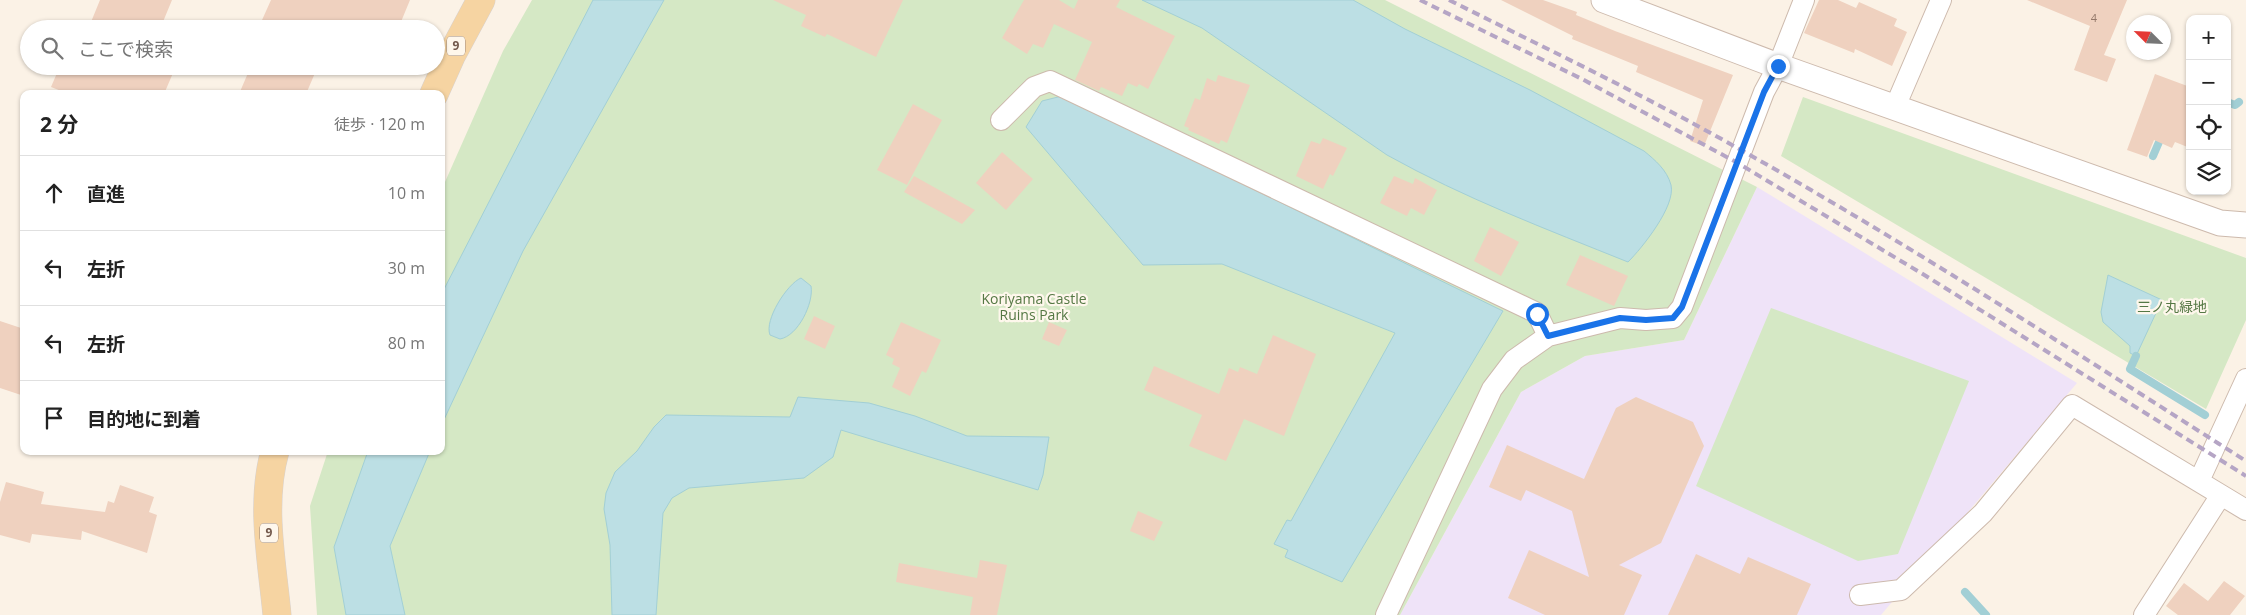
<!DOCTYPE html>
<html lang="ja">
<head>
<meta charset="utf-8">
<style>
	body { margin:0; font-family:"Open Sans","Noto Sans JP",sans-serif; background:#f2f2f2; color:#222 }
	.controls { position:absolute; right:15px; top:15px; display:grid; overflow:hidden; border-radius:10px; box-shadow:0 1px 4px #0004 }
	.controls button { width:45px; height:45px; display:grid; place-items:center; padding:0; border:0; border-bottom:1px solid #e0e0e0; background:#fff; color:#222; font:25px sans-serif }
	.compass { position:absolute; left:2126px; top:15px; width:45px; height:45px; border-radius:50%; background:#fff; box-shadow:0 1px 4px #0004; rotate:294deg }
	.stop { position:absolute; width:15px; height:15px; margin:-11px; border:4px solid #1a73e8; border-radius:50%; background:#fff }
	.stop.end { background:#1a73e8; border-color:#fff; box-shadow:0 1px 5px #0008 }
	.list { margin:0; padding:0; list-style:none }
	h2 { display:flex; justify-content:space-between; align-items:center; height:65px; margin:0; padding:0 20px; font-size:21px }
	h2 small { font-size:16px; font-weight:400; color:#767676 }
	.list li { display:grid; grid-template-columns:32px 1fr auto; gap:15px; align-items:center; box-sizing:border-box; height:75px; padding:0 20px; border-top:1px solid #e0e0e0 }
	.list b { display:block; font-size:19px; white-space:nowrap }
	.list em { font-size:16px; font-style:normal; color:#767676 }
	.icon { flex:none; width:28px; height:28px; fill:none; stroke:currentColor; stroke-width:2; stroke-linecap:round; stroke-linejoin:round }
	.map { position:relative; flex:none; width:2246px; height:615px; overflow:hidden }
	.search { position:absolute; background:#fff; box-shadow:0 1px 4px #0004; left:20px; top:20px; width:425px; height:55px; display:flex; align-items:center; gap:12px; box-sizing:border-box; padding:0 18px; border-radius:28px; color:#767676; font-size:19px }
	.panel { position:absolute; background:#fff; box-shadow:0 1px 4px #0004; left:20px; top:90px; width:425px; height:365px; border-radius:10px }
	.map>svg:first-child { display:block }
	.education { fill:#efe3f8 }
	.green { fill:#d5e8c5 }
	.water { fill:#bcdfe4; stroke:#a2cfd5 }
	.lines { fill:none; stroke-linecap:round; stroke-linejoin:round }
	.stream { stroke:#a2cfd5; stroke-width:8 }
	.building { fill:#efd1bf }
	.minor-casing { stroke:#cdbaad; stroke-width:22 }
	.tertiary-casing { stroke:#cdbaad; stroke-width:27 }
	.primary-casing { stroke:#d8d1cd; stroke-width:29 }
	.minor { stroke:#fff; stroke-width:20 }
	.tertiary { stroke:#fff; stroke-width:25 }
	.primary { stroke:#f6d4a2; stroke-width:28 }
	.rail { stroke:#b5a5c5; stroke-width:4; stroke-dasharray:8 5; stroke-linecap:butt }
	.route { stroke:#1a73e8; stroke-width:6 }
	.labels { text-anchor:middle; stroke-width:4.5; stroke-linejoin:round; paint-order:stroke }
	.number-label { font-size:11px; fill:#927769 }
	.shield { fill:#fef7ec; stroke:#9d887c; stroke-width:1 }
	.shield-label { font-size:12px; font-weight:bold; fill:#73594c }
	.park-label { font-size:14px; fill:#557844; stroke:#fef7ec }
</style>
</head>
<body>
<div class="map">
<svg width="2246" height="615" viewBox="0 0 2246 615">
	<rect width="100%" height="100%" fill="#fbf2e6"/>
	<path class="education" d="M 1757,187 L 2077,383 L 1881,615 L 1400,615 L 1521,392 L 1585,356 L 1684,340 Z"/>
	<path class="green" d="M 532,0 L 1385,0 L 1757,187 L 1684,340 L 1585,356 L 1521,392 L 1400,615 L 317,615 L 310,506 L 328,451 L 441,451 L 441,191 L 503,51 Z
		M 1803,97 L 2246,258 L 2246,320 L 2206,409 L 1781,156 Z
		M 1771,308 L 1969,381 L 1898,554 L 1858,561 L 1696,486 Z"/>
	<path class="water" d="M 593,0 L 664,0 L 523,251 L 441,426 L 441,295 Z
		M 1142,0 L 1353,0 L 1405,29 L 1530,90 L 1644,151 C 1655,160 1667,170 1671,185 C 1676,206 1642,248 1628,262 C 1546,229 1464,198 1387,155 L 1202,28 Z
		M 1062,96 L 1503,311 L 1342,582 L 1285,557 L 1288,550 L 1274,544 L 1287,520 L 1291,521 L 1395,333 L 1222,264 L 1143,265 L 1026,127 L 1042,101 Z
		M 2108,275 L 2162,300 L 2136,356 L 2130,353 L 2130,346 L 2103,322 L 2101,312 Z
		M 801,278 L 811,286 C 814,303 798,336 780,339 L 770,335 C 764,320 787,284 801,278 Z
		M 798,397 L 869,403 L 915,416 L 967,436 L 1049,437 L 1043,475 L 1038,490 L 841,430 L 833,457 L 804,478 L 689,488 L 672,498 L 663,513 L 656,615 L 612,615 L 610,545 L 604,509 L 606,493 L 615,472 L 637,451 L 654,427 L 666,415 L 790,417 Z
		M 368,451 L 430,451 L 390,546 L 405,615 L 346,615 L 334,547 Z"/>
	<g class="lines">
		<path class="stream" d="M 2227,102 L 2235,105 L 2239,102
			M 2153,156 L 2162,135
			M 2136,356 L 2130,369 L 2205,415
			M 1965,592 L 1986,615"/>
	</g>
	<path class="building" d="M 100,0 L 172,0 L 160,29 L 107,29 L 91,22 Z
		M 271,0 L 410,0 L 398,29 L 258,29 Z
		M 773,0 L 903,0 L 876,57 L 827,34 L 825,37 L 801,26 L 806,15 Z
		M 1024,0 L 1059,0 L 1074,9 L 1078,0 L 1120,0 L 1116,7 L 1175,36 L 1148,89 L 1139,84 L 1137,87 L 1128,83 L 1122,96 L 1101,87 L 1099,91 L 1075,80 L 1092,42 L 1054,24 L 1043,48 L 1033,44 L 1027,54 L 1002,38 Z
		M 1501,0 L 1543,0 L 1577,12 L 1576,15 L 1615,31 L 1733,75 L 1704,146 L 1690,141 L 1703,100 L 1636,72 L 1638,66 L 1572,39 L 1573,36 Z
		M 1819,0 L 1838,0 L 1856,8 L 1859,2 L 1897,19 L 1894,26 L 1907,32 L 1892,66 L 1855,49 L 1854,53 L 1804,33 Z
		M 2027,0 L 2127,0 L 2104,55 L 2116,59 L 2107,82 L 2074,70 L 2090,26 Z
		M 60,66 L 176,66 L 164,94 L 69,94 L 51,87 Z
		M 251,66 L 318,66 L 306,94 L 239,94 Z
		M 2155,74 L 2190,87 L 2190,148 L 2175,142 L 2172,148 L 2154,140 L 2147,157 L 2127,150 Z
		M 1218,75 L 1250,85 L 1227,143 L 1221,140 L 1219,144 L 1188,130 L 1189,128 L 1184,126 L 1195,98 L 1200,100 L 1207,78 L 1216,82 Z
		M 913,104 L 942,120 L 907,185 L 877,170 Z
		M 1323,138 L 1347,148 L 1333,176 L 1330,174 L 1323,189 L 1296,176 L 1311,141 L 1320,144 Z
		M 1002,152 L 1033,179 L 1006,210 L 976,183 Z
		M 914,176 L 975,210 L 962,224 L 904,192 Z
		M 1394,176 L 1413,184 L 1415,178 L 1437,190 L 1424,215 L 1411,208 L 1407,216 L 1380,203 Z
		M 1490,227 L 1519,242 L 1501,276 L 1474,261 Z
		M 1580,255 L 1628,276 L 1614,306 L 1566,285 Z
		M 814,316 L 835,326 L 825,349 L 804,339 Z
		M 0,321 L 24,329 L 24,396 L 0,388 Z
		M 901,322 L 941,340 L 926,373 L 922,371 L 910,396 L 892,387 L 900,368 L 892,364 L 894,359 L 886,355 Z
		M 1049,322 L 1067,330 L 1059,346 L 1042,339 Z
		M 1273,335 L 1316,354 L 1284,436 L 1244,419 L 1226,461 L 1189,446 L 1202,415 L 1144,390 L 1154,366 L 1219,394 L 1229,368 L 1238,372 L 1240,367 L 1257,374 Z
		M 1636,397 L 1693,422 L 1704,446 L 1661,543 L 1619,565 L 1642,575 L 1624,615 L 1545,615 L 1508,598 L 1529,550 L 1589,577 L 1572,511 L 1526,490 L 1521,501 L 1489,487 L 1507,445 L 1584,479 L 1616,408 Z
		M 6,482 L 44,492 L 41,504 L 105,512 L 108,501 L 114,503 L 120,485 L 154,497 L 149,512 L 157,515 L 147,553 L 82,531 L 81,540 L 32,534 L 30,543 L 0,535 L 0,502 Z
		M 1138,511 L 1163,522 L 1154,541 L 1130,531 Z
		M 1696,554 L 1740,574 L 1748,557 L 1811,584 L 1797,615 L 1668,615 Z
		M 980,560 L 1007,565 L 997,615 L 970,615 L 973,597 L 896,582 L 899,563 L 977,578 Z
		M 2224,581 L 2245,596 L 2230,615 L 2178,615 L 2166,606 L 2184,583 L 2208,601 Z"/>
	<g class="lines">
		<defs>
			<path id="minor" d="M 1895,107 L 1941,0
				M 1001,120 L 1034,87 L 1050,81 L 1537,313 L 1548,336
				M 2199,481 L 2246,379
				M 1860,595 L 1901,590 L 1983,513 L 2072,405 L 2246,510
				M 1386,615 L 1492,389 L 1514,360 L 1548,336 L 1620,318 L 1646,320 L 1673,318 L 1682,307 L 1764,92 L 1778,66 L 1804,0
				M 2144,615 L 2221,495"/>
			<path id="tertiary" d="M 1604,0 L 1778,66 L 2220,223 L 2246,225"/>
			<path id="primary" d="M 434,94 L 451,56 L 481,0
				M 275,451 C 260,504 272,561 277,615"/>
		</defs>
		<use href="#minor" class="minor-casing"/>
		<use href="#tertiary" class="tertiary-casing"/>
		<use href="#primary" class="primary-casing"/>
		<use href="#minor" class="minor"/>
		<use href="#tertiary" class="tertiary"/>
		<use href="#primary" class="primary"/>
		<path class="rail" d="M 1420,0 L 1582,79 L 1736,162 L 1926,276 L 2246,476
			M 1449,0 C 1547,49 1646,96 1741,150 C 1914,247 2079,355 2246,461"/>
	</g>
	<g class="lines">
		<path class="route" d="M 1537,314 L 1548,336 L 1620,318 L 1646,320 L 1673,318 L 1682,307 L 1764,92 L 1778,66"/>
	</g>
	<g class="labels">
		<g class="number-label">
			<text x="2094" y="22">4</text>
		</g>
		<g class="shield">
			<rect x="447" y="36.5" width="18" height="19" rx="4"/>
			<rect x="260" y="523.5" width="18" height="19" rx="4"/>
		</g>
		<g class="shield-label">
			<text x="456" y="50">9</text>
			<text x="269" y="537">9</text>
		</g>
		<g class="park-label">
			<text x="1034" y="304">Koriyama Castle<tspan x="1034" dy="16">Ruins Park</tspan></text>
			<text x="2172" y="312">三ノ丸緑地</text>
		</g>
	</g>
</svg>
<div class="controls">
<button>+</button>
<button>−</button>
<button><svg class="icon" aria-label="locate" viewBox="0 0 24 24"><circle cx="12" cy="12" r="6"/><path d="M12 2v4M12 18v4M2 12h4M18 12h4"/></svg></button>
<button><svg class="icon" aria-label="layers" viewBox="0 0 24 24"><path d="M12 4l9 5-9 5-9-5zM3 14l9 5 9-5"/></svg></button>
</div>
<svg class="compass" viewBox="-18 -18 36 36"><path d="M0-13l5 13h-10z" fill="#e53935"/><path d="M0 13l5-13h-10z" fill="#767676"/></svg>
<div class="stop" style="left:1537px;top:314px"></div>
<div class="stop end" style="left:1778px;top:66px"></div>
<div class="search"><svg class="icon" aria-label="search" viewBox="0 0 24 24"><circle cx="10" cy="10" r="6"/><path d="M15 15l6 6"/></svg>ここで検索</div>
<section class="panel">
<h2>2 分<small>徒歩 · 120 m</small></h2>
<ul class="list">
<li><svg class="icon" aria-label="ahead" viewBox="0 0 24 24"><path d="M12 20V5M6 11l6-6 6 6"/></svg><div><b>直進</b></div><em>10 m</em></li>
<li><svg class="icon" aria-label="left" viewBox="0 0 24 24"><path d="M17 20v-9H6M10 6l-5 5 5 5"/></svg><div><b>左折</b></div><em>30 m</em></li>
<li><svg class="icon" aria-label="left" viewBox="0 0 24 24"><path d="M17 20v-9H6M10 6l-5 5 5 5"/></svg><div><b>左折</b></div><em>80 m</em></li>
<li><svg class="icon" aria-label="arrive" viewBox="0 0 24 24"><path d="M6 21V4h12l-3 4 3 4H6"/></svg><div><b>目的地に到着</b></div></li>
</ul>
</section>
</div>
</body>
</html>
